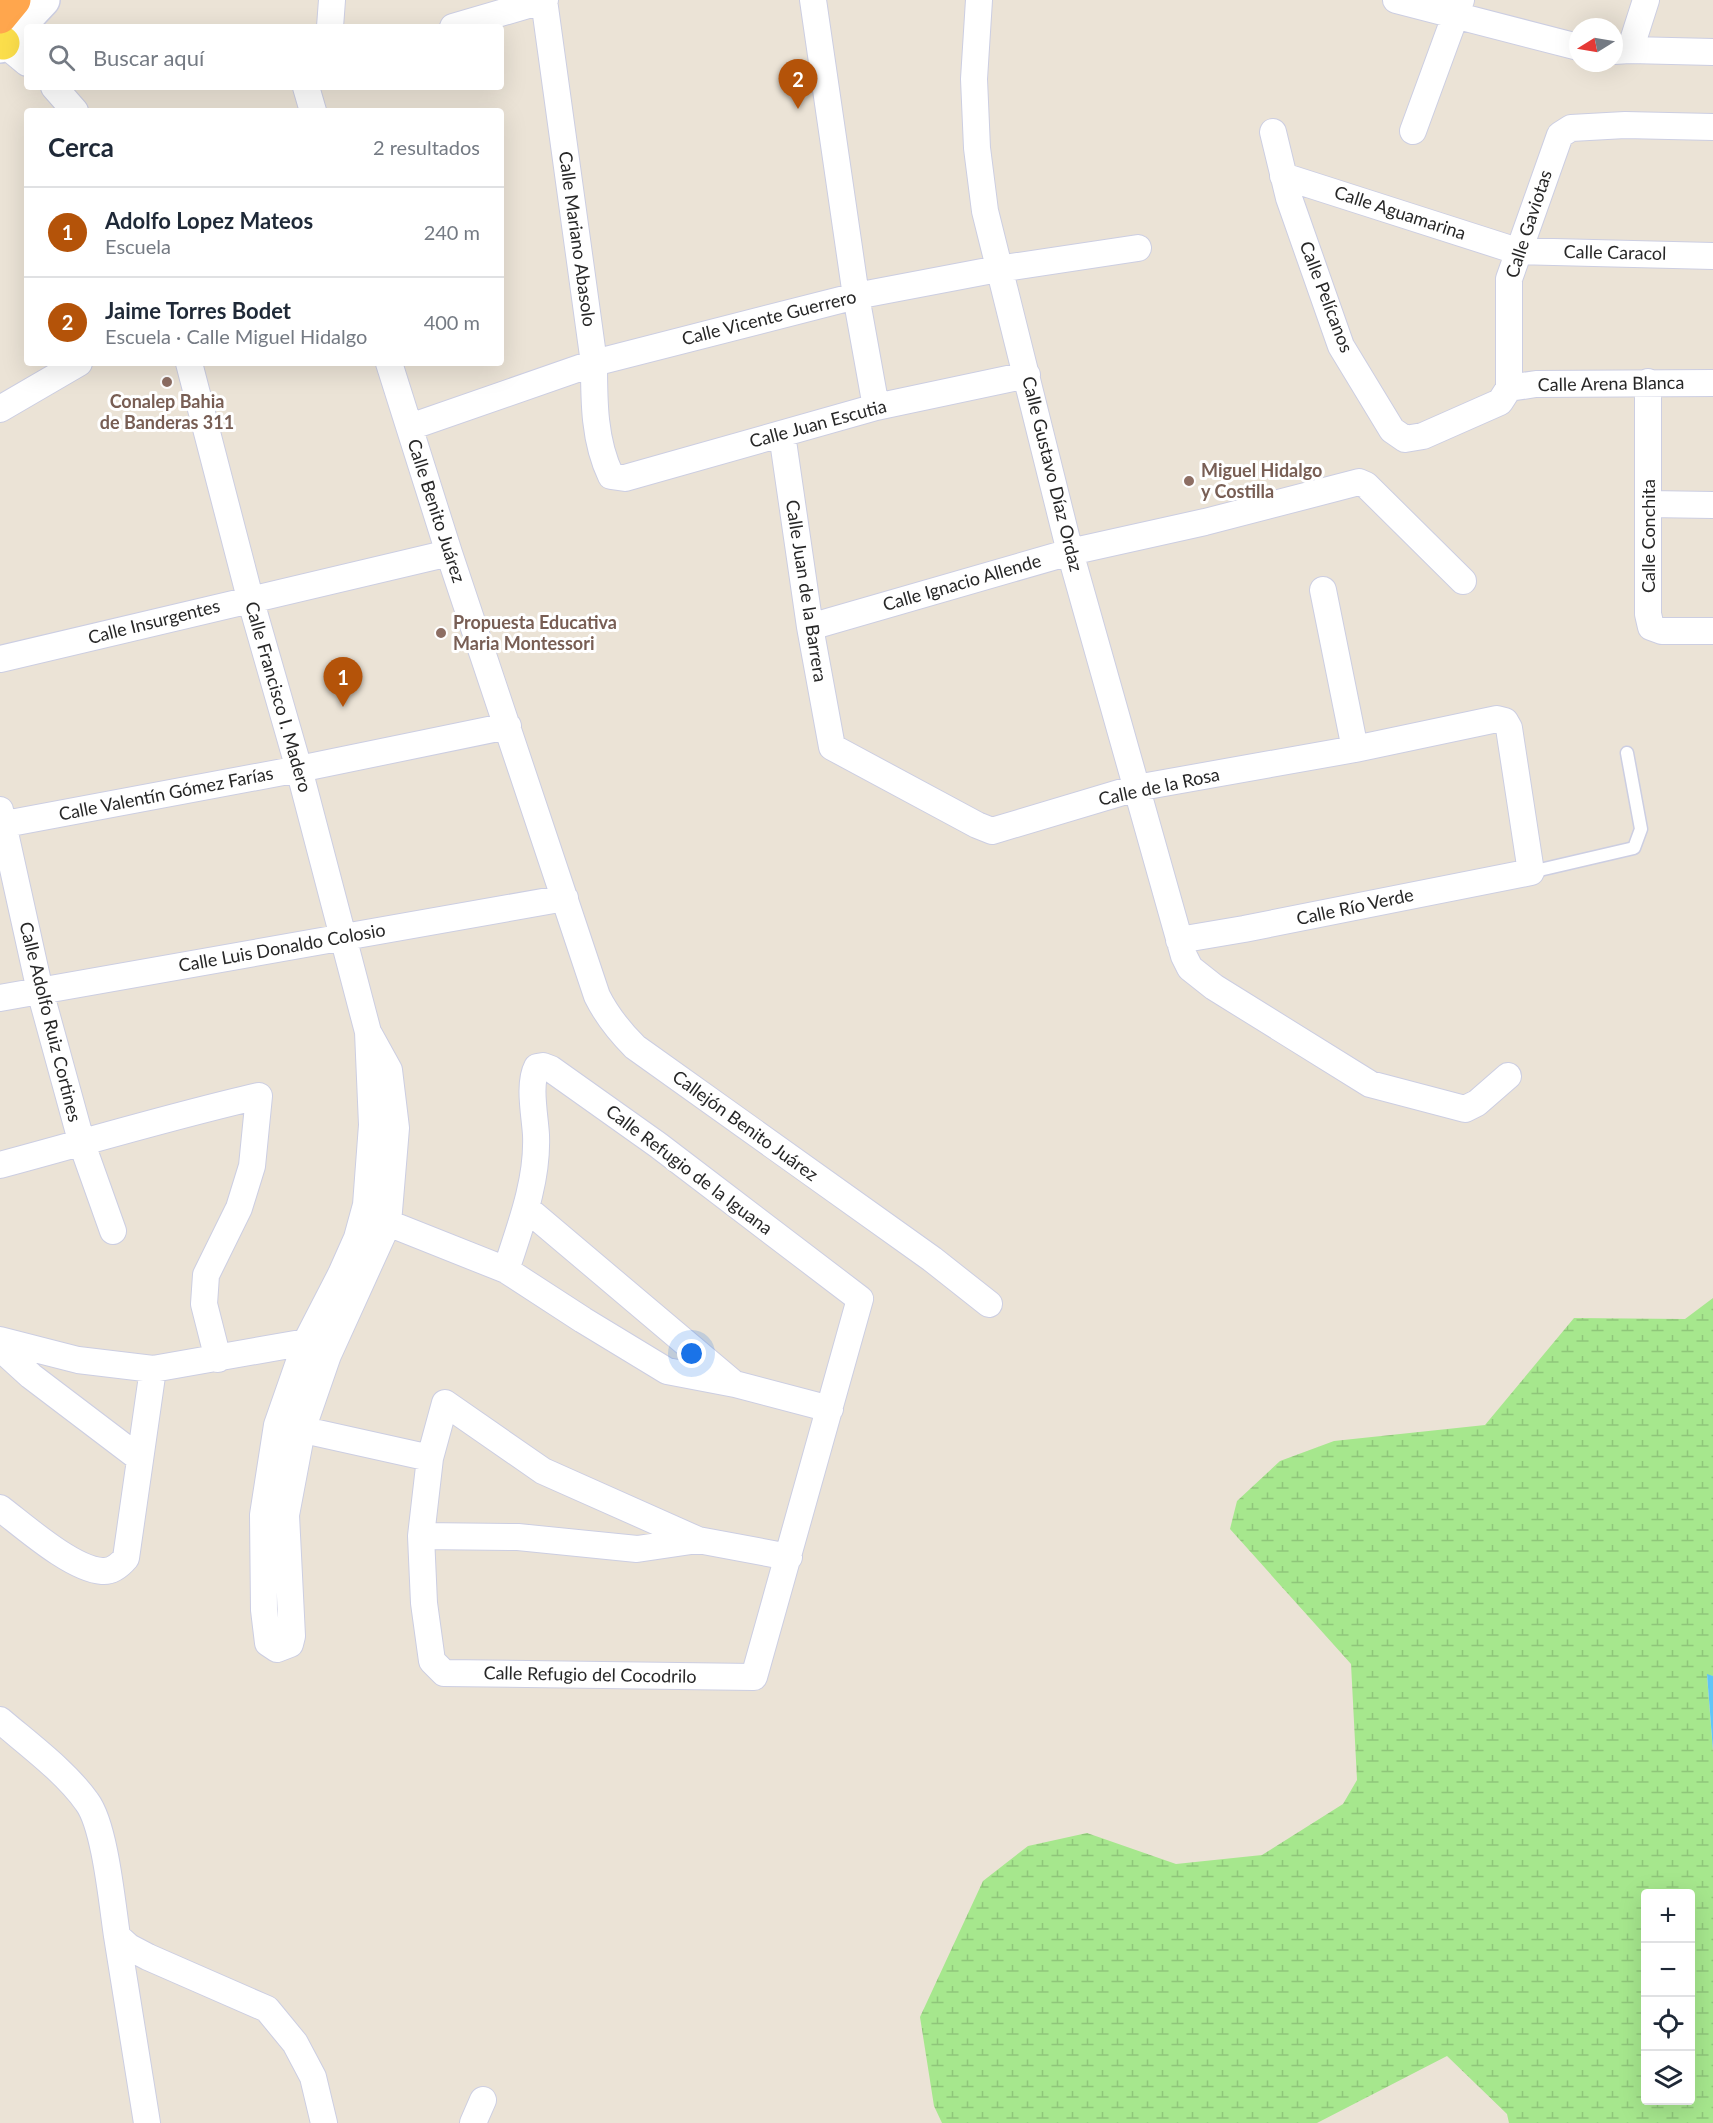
<!DOCTYPE html>
<html lang="es">
<head>
<meta charset="utf-8">
<style>
	body { margin:0; font-family:Lato,sans-serif; background:#f6f6f7; color:#1f2937 }
	.controls { position:absolute; right:18px; bottom:18px; display:grid; overflow:hidden; border-radius:6px; box-shadow:0 6px 24px #0002 }
	.controls button { width:54px; height:54px; display:grid; place-items:center; padding:0; border:0; border-bottom:2px solid #e0e1e3; background:#fff; color:#1f2937; font:30px sans-serif }
	.compass { position:absolute; left:1569px; top:18px; width:54px; height:54px; border-radius:50%; background:#fff; box-shadow:0 6px 24px #0002; rotate:259deg }
	.you { position:absolute; left:692px; top:1354px; width:21px; height:21px; margin:-15px; border:4px solid #fff; border-radius:50%; background:#1a73e8; box-shadow:0 0 0 9px #1a73e833 }
	.badge { display:grid; place-items:center; width:39px; height:39px; border-radius:50%; background:#b45309; color:#fff; font-size:20px; font-weight:700 }
	.pin { position:absolute; translate:-50% -50px; filter:drop-shadow(0 2px 3px #0008) }
	.pin::after { content:''; position:absolute; top:32px; width:21px; height:18px; background:inherit; clip-path:polygon(0 0,100% 0,50% 100%) }
	.list { margin:0; padding:0; list-style:none }
	h2 { display:flex; justify-content:space-between; align-items:center; height:78px; margin:0; padding:0 24px; font-size:26px }
	h2 small { font-size:20px; font-weight:400; color:#747a83 }
	.list li { display:grid; grid-template-columns:39px 1fr auto; gap:18px; align-items:center; box-sizing:border-box; height:90px; padding:0 24px; border-top:2px solid #e0e1e3 }
	.list b { display:block; font-size:22px; white-space:nowrap }
	.list p { margin:0; font-size:20px; white-space:nowrap; color:#747a83 }
	.list em { font-size:20px; font-style:normal; color:#747a83 }
	.icon { flex:none; width:33px; height:33px; fill:none; stroke:currentColor; stroke-width:2; stroke-linecap:round; stroke-linejoin:round }
	.map { position:relative; flex:none; width:1713px; height:2123px; overflow:hidden }
	.search { position:absolute; background:#fff; box-shadow:0 6px 24px #0002; left:24px; top:24px; width:480px; height:66px; display:flex; align-items:center; gap:15px; box-sizing:border-box; padding:0 21px; border-radius:6px; color:#747a83; font-size:22px }
	.panel { position:absolute; background:#fff; box-shadow:0 6px 24px #0002; left:24px; top:108px; width:480px; height:258px; border-radius:6px }
	.map>svg:first-child { display:block }
	.wetland { fill:url(#wetland-marsh); fill-rule:evenodd }
	.water { fill:#5fc5f7 }
	.lines { fill:none; stroke-linecap:round; stroke-linejoin:round }
	.lane-casing { stroke:#cccee2; stroke-width:15 }
	.street-casing { stroke:#cccee2; stroke-width:28 }
	.secondary-casing { stroke:#cccee2; stroke-width:36 }
	.primary-casing { stroke:#c7c7c7; stroke-width:36 }
	.highway-casing { stroke:#c7c7c7; stroke-width:36 }
	.lane { stroke:#fff; stroke-width:12 }
	.street { stroke:#fff; stroke-width:26 }
	.secondary { stroke:#fff; stroke-width:33 }
	.primary { stroke:#fbde4b; stroke-width:33 }
	.highway { stroke:#ffa64d; stroke-width:33 }
	.education-dot { fill:#8d6e63; stroke:#fff; stroke-width:2 }
	.labels { text-anchor:middle; stroke-width:6; stroke-linejoin:round; paint-order:stroke }
	.street-label { font-size:18px; fill:#272727; stroke:#fff }
	.education-label { font-size:18px; font-weight:bold; fill:#785e54; stroke:#fff; text-anchor:start }
</style>
</head>
<body>
<div class="map">
<svg width="1713" height="2123" viewBox="0 0 1713 2123">
	<defs>
		<pattern id="wetland-marsh" width="20" height="14" patternUnits="userSpaceOnUse" patternTransform="scale(1.5)"><rect width="20" height="14" fill="#a6e78d"/><path d="M1 5h8M5 5V1M11 12h8M15 12V8" fill="none" stroke="#8fc67a"/></pattern>
	</defs>
	<rect width="100%" height="100%" fill="#ebe3d6"/>
	<path class="wetland" d="M 1713,1298 L 1713,1676 L 1707,1675 L 1713,1752 L 1713,2123 L 1509,2123 L 1507,2114 L 1447,2056 L 1317,2123 L 942,2123 L 934,2106 L 920,2017 L 983,1881 L 1028,1846 L 1087,1833 L 1176,1864 L 1262,1855 L 1343,1804 L 1357,1780 L 1351,1664 L 1230,1529 L 1237,1501 L 1280,1461 L 1334,1441 L 1485,1425 L 1574,1318 L 1685,1319 ZM 1646,1894 L 1690,1894 L 1690,2100 L 1646,2100 Z"/>
	<path class="water" d="M 1707,1674 L 1713,1676 L 1713,1751 Z"/>
	<g class="lines">
		<defs>
			<path id="lane" d="M 1531,872 L 1634,848 L 1641,829 L 1627,753"/>
			<path id="street" d="M 544,0 L 594,363 C 594,401 594,441 611,476 L 625,478 L 876,407 L 1027,375
				M 813,0 L 856,296 L 876,407
				M 979,0 L 974,79 L 977,148 L 985,211 L 1070,552 L 1184,956 L 1190,968 L 1214,987 L 1370,1084 L 1465,1109 L 1477,1103 L 1508,1076
				M 1396,0 L 1578,47
				M 330,27 L 332,0
				M 453,27 L 545,0
				M 3,43 L 27,63
				M 1630,50 L 1646,0
				M 1614,51 L 1630,50 L 1713,52
				M 54,87 L 75,111
				M 306,87 L 313,111
				M 1413,131 L 1461,0
				M 1273,132 L 1289,198 L 1341,346 L 1392,430 L 1405,439 L 1423,436 L 1500,402 L 1509,388 L 1509,279 L 1560,135 L 1571,128 L 1625,125 L 1713,127
				M 1283,176 L 1517,251 L 1713,256
				M 189,363 L 250,598 L 299,769 L 368,1032 L 372,1125 L 366,1205 L 357,1238 L 341,1274 L 306,1342 L 277,1425 L 263,1515 L 264,1610 L 268,1643 L 277,1649 L 290,1644 L 292,1636 L 286,1515 L 302,1430 L 328,1355 L 388,1223 L 396,1128 L 389,1070 L 368,1032
				M 389,363 L 449,553 L 597,996 C 607,1016 619,1031 635,1047 L 932,1259 L 989,1304
				M 1648,382 L 1648,614 L 1651,627 L 1662,631 L 1713,631
				M 1509,388 L 1536,384 L 1713,383
				M 0,409 L 79,363
				M 410,427 L 594,363 L 856,296 L 998,269 L 1138,248
				M 782,434 L 810,627 L 832,747 L 977,825 L 992,831 L 1136,788 L 1355,749 L 1497,719 L 1505,721 L 1509,728 L 1531,872 L 1244,929 L 1179,940
				M 1649,504 L 1713,505
				M 1323,590 L 1355,749
				M 810,627 L 1070,552 L 1205,522 L 1359,482 L 1366,485 L 1463,581
				M 0,659 L 449,553
				M 0,810 L 40,991 L 82,1144 L 113,1231
				M 0,825 L 299,769 L 508,726
				M 0,998 L 565,898
				M 0,1165 C 86,1142 172,1116 259,1096 L 252,1166 L 239,1208 L 206,1275 L 204,1304 L 218,1359
				M 526,1208 L 732,1382
				M 388,1223 L 506,1270 L 583,1320 L 667,1371 L 735,1384 L 830,1409
				M 506,1270 C 520,1227 538,1181 536,1135 C 535,1116 528,1084 537,1067 L 543,1066 L 551,1069 L 658,1145 L 860,1299 L 754,1677 L 444,1673 L 432,1661 L 424,1603 L 421,1536 L 430,1458 L 445,1403 L 543,1471 L 698,1540 L 789,1557
				M 0,1340 L 78,1360 L 153,1369 L 318,1340
				M 0,1348 L 31,1376 L 139,1458
				M 286,1426 L 430,1458
				M 0,1508 C 25,1527 72,1569 102,1571 C 112,1572 120,1565 126,1558 L 153,1369
				M 421,1536 L 518,1537 L 637,1549 L 698,1540
				M 0,1720 C 28,1744 66,1772 87,1802 C 105,1826 112,1903 117,1936 L 129,1947 L 148,1957 L 267,2009 L 295,2043 L 313,2077 L 324,2123
				M 117,1936 L 147,2123
				M 473,2123 L 483,2100"/>
			<path id="secondary" d="M 0,46 L 43,0"/>
			<path id="primary" d="M 0,41 L 3,43"/>
			<path id="highway" d="M 0,17 L 14,0"/>
		</defs>
		<use href="#lane" class="lane-casing"/>
		<use href="#street" class="street-casing"/>
		<use href="#secondary" class="secondary-casing"/>
		<use href="#primary" class="primary-casing"/>
		<use href="#highway" class="highway-casing"/>
		<use href="#lane" class="lane"/>
		<use href="#street" class="street"/>
		<use href="#secondary" class="secondary"/>
		<use href="#primary" class="primary"/>
		<use href="#highway" class="highway"/>
	</g>
	<g class="education-dot">
		<circle cx="167" cy="382" r="6"/>
		<circle cx="1189" cy="481" r="6"/>
		<circle cx="441" cy="633" r="6"/>
	</g>
	<g class="labels">
		<g class="street-label">
			<text transform="translate(1400 213) rotate(18)" y="6">Calle Aguamarina</text>
			<text transform="translate(1529 224) rotate(-72)" y="6">Calle Gaviotas</text>
			<text transform="translate(577 239) rotate(82)" y="6">Calle Mariano Abasolo</text>
			<text transform="translate(1615 253) rotate(1)" y="6">Calle Caracol</text>
			<text transform="translate(1326 297) rotate(69)" y="6">Calle Pelícanos</text>
			<text transform="translate(769 318) rotate(-14)" y="6">Calle Vicente Guerrero</text>
			<text transform="translate(1611 384) rotate(-1)" y="6">Calle Arena Blanca</text>
			<text transform="translate(818 424) rotate(-15)" y="6">Calle Juan Escutia</text>
			<text transform="translate(1052 474) rotate(76)" y="6">Calle Gustavo Díaz Ordaz</text>
			<text transform="translate(436 511) rotate(72)" y="6">Calle Benito Juárez</text>
			<text transform="translate(1649 536) rotate(-90)" y="6">Calle Conchita</text>
			<text transform="translate(962 583) rotate(-16)" y="6">Calle Ignacio Allende</text>
			<text transform="translate(806 591) rotate(81)" y="6">Calle Juan de la Barrera</text>
			<text transform="translate(154 622) rotate(-14)" y="6">Calle Insurgentes</text>
			<text transform="translate(278 697) rotate(74)" y="6">Calle Francisco I. Madero</text>
			<text transform="translate(1159 787) rotate(-12)" y="6">Calle de la Rosa</text>
			<text transform="translate(166 794) rotate(-11)" y="6">Calle Valentín Gómez Farías</text>
			<text transform="translate(1355 907) rotate(-12)" y="6">Calle Río Verde</text>
			<text transform="translate(282 948) rotate(-10)" y="6">Calle Luis Donaldo Colosio</text>
			<text transform="translate(50 1022) rotate(76)" y="6">Calle Adolfo Ruiz Cortines</text>
			<text transform="translate(745 1126) rotate(36)" y="6">Callejón Benito Juárez</text>
			<text transform="translate(689 1170) rotate(37)" y="6">Calle Refugio de la Iguana</text>
			<text transform="translate(590 1675) rotate(1)" y="6">Calle Refugio del Cocodrilo</text>
		</g>
		<g class="education-label">
			<text x="167" y="408" text-anchor="middle">Conalep Bahia<tspan x="167" dy="21">de Banderas 311</tspan></text>
			<text x="1201" y="477">Miguel Hidalgo<tspan x="1201" dy="21">y Costilla</tspan></text>
			<text x="453" y="629">Propuesta Educativa<tspan x="453" dy="21">Maria Montessori</tspan></text>
		</g>
	</g>
</svg>
<div class="controls">
<button>+</button>
<button>−</button>
<button><svg class="icon" aria-label="locate" viewBox="0 0 24 24"><circle cx="12" cy="12" r="6"/><path d="M12 2v4M12 18v4M2 12h4M18 12h4"/></svg></button>
<button><svg class="icon" aria-label="layers" viewBox="0 0 24 24"><path d="M12 4l9 5-9 5-9-5zM3 14l9 5 9-5"/></svg></button>
</div>
<svg class="compass" viewBox="-18 -18 36 36"><path d="M0-13l5 13h-10z" fill="#e53935"/><path d="M0 13l5-13h-10z" fill="#747a83"/></svg>
<div class="you"></div>
<div class="pin badge" style="left:343px;top:707px">1</div>
<div class="pin badge" style="left:798px;top:109px">2</div>
<div class="search"><svg class="icon" aria-label="search" viewBox="0 0 24 24"><circle cx="10" cy="10" r="6"/><path d="M15 15l6 6"/></svg>Buscar aquí</div>
<section class="panel">
<h2>Cerca<small>2 resultados</small></h2>
<ul class="list">
<li><span class="badge">1</span><div><b>Adolfo Lopez Mateos</b><p>Escuela</p></div><em>240 m</em></li>
<li><span class="badge">2</span><div><b>Jaime Torres Bodet</b><p>Escuela · Calle Miguel Hidalgo</p></div><em>400 m</em></li>
</ul>
</section>
</div>
</body>
</html>
